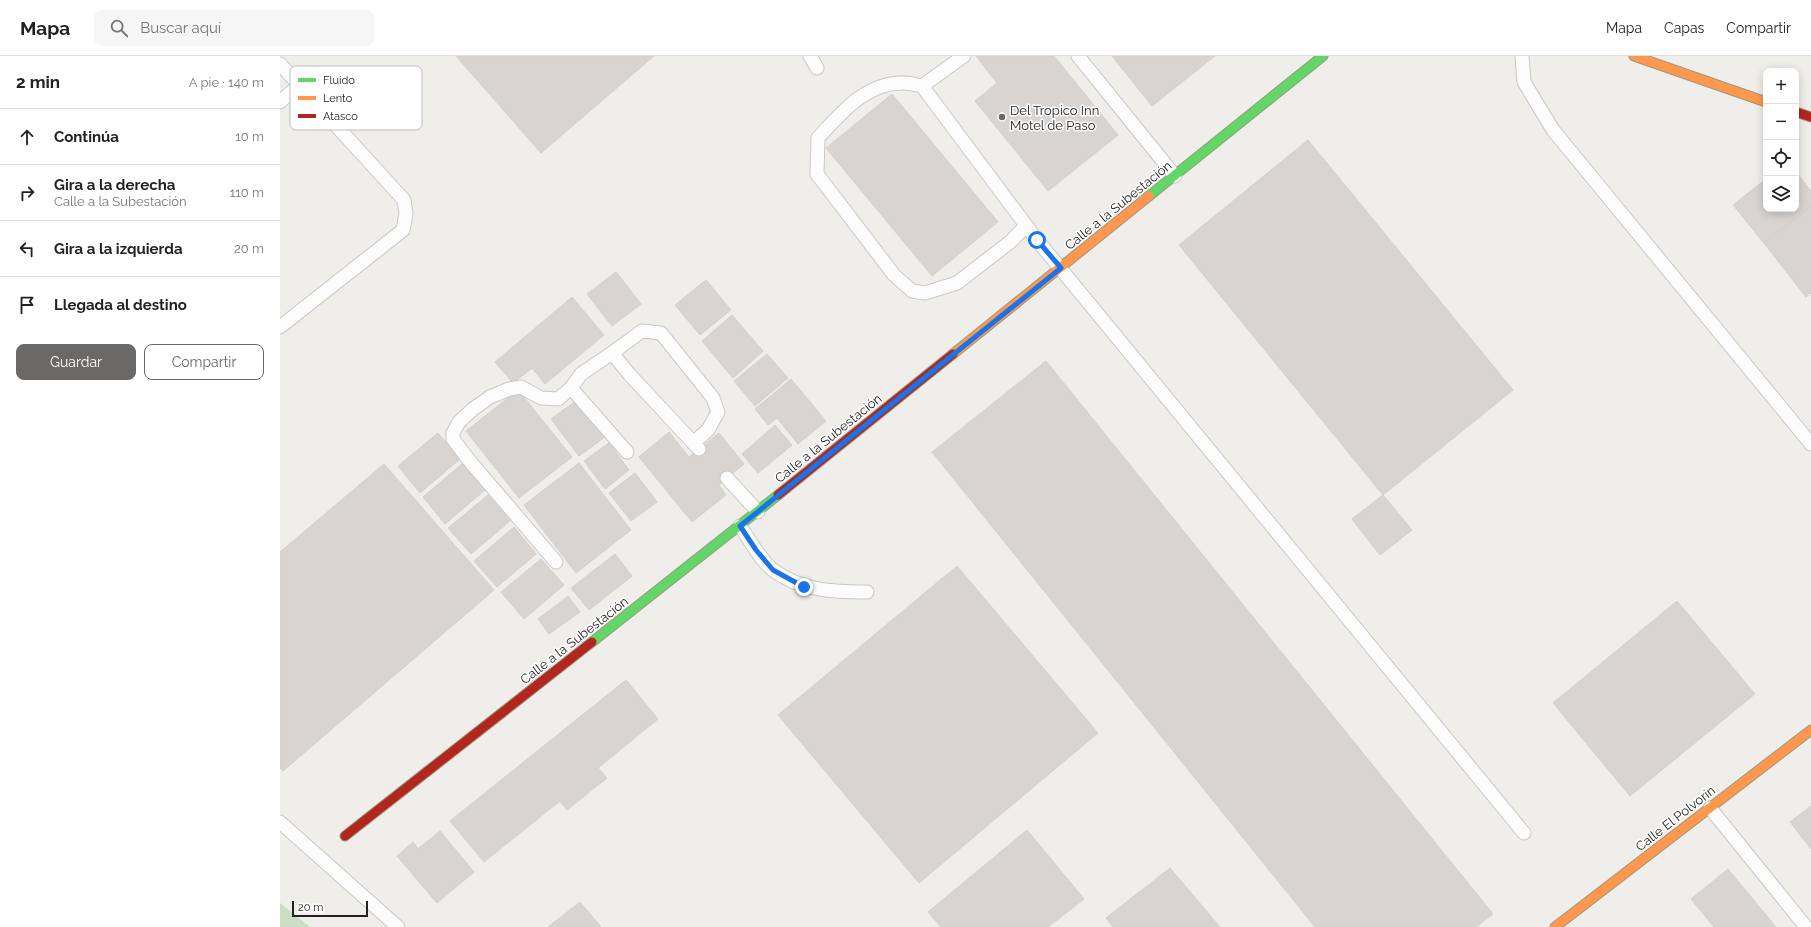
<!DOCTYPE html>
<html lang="es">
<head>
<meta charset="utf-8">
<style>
	body { margin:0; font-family:Raleway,sans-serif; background:#f6f6f6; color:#222 }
	.controls { position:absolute; right:12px; top:12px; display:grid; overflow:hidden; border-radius:8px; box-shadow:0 2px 10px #0003 }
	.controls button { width:36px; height:36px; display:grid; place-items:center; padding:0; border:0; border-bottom:1px solid #e0e0e0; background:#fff; color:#222; font:20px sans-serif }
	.scale { position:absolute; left:12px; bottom:10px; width:76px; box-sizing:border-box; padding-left:4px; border:2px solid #222; border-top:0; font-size:11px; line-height:14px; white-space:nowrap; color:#222; -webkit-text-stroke:3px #fff; paint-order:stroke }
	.stop { position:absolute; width:12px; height:12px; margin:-9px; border:3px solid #1a73e8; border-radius:50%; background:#fff }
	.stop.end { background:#1a73e8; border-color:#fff; box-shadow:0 1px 4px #0008 }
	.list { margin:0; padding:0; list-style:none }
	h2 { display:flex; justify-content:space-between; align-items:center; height:52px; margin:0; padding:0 16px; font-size:17px }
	h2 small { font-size:13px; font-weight:400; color:#767676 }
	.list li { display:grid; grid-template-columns:26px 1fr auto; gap:12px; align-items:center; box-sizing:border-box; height:56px; padding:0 16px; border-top:1px solid #e0e0e0 }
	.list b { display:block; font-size:15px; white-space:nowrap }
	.list p { margin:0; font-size:13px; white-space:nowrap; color:#767676 }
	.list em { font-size:13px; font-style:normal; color:#767676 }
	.actions { display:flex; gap:8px; padding:12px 16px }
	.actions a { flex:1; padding:9px 0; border:1px solid #6a6968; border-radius:8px; text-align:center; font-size:14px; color:#6a6968 }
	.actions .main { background:#6a6968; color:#fff }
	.icon { flex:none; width:22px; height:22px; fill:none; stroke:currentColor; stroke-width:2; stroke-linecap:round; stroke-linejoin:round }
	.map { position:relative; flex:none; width:1531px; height:871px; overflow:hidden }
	header { display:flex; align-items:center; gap:24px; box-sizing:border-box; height:56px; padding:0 20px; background:#fff; border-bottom:1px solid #e0e0e0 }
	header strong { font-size:19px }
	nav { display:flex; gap:22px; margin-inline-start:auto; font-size:14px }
	.search { width:280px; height:36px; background:#f6f6f6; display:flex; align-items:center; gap:10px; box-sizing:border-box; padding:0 14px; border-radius:8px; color:#767676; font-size:15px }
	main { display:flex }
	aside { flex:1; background:#fff }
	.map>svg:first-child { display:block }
	.forest { fill:#cbdec1 }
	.building { fill:#d7d4d2; stroke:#d3d0cc }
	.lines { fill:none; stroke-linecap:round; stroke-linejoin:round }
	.lane-casing { stroke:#c9c8c7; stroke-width:15 }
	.fast-casing { stroke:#999a82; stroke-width:11 }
	.slow-casing { stroke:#999a82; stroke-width:11 }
	.jam-casing { stroke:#999a82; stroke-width:11 }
	.lane { stroke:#fdfcfc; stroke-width:13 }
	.fast { stroke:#63d668; stroke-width:9 }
	.slow { stroke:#ff974d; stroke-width:9 }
	.jam { stroke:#b3261e; stroke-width:9 }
	.route { stroke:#1a73e8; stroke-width:5 }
	.poi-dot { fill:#6a6968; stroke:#fff; stroke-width:1.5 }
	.labels { text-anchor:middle; stroke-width:3; stroke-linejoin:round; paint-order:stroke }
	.poi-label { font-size:13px; fill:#222; stroke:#fff; text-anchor:start }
	.street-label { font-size:13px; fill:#222; stroke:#fff }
	.key { fill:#fff; stroke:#bdbdbd; stroke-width:1 }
	.key-label { font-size:11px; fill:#222 }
</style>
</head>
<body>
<header>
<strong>Mapa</strong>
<div class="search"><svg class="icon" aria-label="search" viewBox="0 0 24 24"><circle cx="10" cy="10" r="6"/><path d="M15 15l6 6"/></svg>Buscar aquí</div>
<nav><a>Mapa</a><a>Capas</a><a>Compartir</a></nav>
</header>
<main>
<aside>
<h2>2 min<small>A pie · 140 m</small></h2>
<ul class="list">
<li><svg class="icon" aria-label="ahead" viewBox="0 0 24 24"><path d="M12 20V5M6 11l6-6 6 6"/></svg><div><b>Continúa</b></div><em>10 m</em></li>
<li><svg class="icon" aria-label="right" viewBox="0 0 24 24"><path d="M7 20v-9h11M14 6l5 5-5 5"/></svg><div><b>Gira a la derecha</b><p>Calle a la Subestación</p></div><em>110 m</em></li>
<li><svg class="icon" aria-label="left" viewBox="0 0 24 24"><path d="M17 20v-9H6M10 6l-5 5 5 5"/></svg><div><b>Gira a la izquierda</b></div><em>20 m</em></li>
<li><svg class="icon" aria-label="arrive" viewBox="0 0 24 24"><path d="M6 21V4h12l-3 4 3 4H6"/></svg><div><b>Llegada al destino</b></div></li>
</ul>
<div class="actions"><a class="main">Guardar</a><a>Compartir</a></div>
</aside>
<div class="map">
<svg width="1531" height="871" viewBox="0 0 1531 871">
	<rect width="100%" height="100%" fill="#f0eeeb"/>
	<path class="forest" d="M 0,847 L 30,871 L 0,871 Z"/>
	<path class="building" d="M 176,0 L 374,0 L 261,97 Z
		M 696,0 L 774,0 L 838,79 L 768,135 L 695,45 L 717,27 Z
		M 832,0 L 935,0 L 872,50 Z
		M 612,38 L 718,166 L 652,220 L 546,92 Z
		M 1028,84 L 1233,334 L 1103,439 L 899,189 Z
		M 1516,116 L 1531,135 L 1531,150 L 1484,187 L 1453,149 L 1486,123 L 1486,153 L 1516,153 Z
		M 1531,150 L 1531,237 L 1526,241 L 1484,187 Z
		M 336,216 L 361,248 L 332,270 L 307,238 Z
		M 426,224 L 451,254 L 420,279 L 395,249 Z
		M 292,241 L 324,279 L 265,328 L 252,312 L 233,327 L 215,306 Z
		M 452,259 L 483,295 L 453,322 L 422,285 Z
		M 487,298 L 508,322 L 475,350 L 454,325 Z
		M 766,305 L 1213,858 L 1196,871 L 1035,871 L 652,396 Z
		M 511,323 L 546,365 L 518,388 L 497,362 L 488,369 L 475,353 Z
		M 238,334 L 292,401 L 239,442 L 186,375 Z
		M 297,344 L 325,381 L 299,400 L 271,363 Z
		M 495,369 L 512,389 L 478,417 L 462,398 Z
		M 389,376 L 409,401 L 439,377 L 464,408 L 439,429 L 446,439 L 412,466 L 359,401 Z
		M 158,377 L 180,403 L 140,437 L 118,410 Z
		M 329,387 L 349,414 L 325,433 L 304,405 Z
		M 299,407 L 351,474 L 296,517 L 244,449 Z
		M 104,408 L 214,534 L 3,715 L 0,712 L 0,496 Z
		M 182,408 L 205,434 L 165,468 L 143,441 Z
		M 355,417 L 377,446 L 351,465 L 329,437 Z
		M 208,439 L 230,465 L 191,498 L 168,472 Z
		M 1103,439 L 1132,474 L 1100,499 L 1072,463 Z
		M 234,471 L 256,498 L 217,531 L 194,505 Z
		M 335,498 L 352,520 L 309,554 L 291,532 Z
		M 261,503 L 284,529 L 244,563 L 221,536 Z
		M 677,510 L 818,677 L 639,827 L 498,659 Z
		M 288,540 L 300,556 L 269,578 L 258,563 Z
		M 1397,545 L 1475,638 L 1350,740 L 1273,647 Z
		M 346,624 L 378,663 L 318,712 L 327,722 L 287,754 L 280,745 L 204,806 L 170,765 Z
		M 1531,750 L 1531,793 L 1510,766 Z
		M 747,774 L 804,843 L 768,871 L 661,871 L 648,856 Z
		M 160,775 L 194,816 L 157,847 L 117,800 L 133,786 L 138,793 Z
		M 890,812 L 940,871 L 833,871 L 826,862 Z
		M 1448,813 L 1496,871 L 1434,871 L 1411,843 Z
		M 300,846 L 321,871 L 268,871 Z"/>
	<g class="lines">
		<defs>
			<path id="lane" d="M 530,0 L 537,12
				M 798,0 L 895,120
				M 1242,0 L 1244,26 L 1273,74 L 1531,388
				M 0,8 L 124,144 L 126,157 L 123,174 L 0,271
				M 642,30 L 684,0
				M 0,46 L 19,29
				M 746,170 L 730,186 L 677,227 L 645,237 L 632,235 L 614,219 L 537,118 L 538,82 C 561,57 586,26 624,27 C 630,27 636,29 642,30 L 757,184 L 1244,777
				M 332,297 L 362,275 L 381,277 L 433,342 L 438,356 L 428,374 L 413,387
				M 291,332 L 347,396
				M 447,422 L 478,456
				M 460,470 C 470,484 480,504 493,514 C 521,535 554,536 587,536
				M 276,506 L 188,403 L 173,383 L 173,377 L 179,366 L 193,353 L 210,341 L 229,333 L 241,331 L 261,342 L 278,343 L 291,332 L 301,318 L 332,297 L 350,319 L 419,393
				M 1430,752 L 1526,871
				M 0,766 L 118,871"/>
			<path id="fast" d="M 869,140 L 1043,0
				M 312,586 L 498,439"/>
			<path id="slow" d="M 1354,0 L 1486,46
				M 673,298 L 869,140
				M 1275,871 L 1531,674"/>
			<path id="jam" d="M 1516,56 L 1531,61
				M 498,439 L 673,298
				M 65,780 L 312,586"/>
		</defs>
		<use href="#lane" class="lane-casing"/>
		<use href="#fast" class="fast-casing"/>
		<use href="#slow" class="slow-casing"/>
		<use href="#jam" class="jam-casing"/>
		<use href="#lane" class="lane"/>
		<use href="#fast" class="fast"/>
		<use href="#slow" class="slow"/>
		<use href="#jam" class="jam"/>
	</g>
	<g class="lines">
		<path class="route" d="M 524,531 L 493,514 L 476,494 L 460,470 L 781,212 L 757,184"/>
	</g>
	<circle class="poi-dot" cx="722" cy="61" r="4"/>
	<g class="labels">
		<g class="poi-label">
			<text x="730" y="59">Del Tropico Inn<tspan x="730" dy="15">Motel de Paso</tspan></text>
		</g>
		<g class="street-label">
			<text transform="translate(838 149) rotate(-39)" y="5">Calle a la Subestación</text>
			<text transform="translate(548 382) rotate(-39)" y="5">Calle a la Subestación</text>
			<text transform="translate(294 584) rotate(-38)" y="5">Calle a la Subestación</text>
			<text transform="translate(1395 762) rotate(-38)" y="5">Calle El Polvorín</text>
		</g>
	</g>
	<rect x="10" y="10" width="132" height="64" rx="6" class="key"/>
	<rect x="18" y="22" width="18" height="4" fill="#63d668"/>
	<rect x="18" y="40" width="18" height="4" fill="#ff974d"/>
	<rect x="18" y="58" width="18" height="4" fill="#b3261e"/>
	<g class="key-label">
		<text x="43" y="28">Fluido</text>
		<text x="43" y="46">Lento</text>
		<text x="43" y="64">Atasco</text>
	</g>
</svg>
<div class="controls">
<button>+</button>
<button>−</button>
<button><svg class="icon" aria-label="locate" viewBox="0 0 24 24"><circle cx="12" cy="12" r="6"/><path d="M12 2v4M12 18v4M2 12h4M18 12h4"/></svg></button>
<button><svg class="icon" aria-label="layers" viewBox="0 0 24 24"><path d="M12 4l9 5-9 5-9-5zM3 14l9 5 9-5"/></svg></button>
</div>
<div class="scale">20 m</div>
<div class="stop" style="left:757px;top:184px"></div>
<div class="stop end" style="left:524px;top:531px"></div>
</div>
</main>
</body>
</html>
